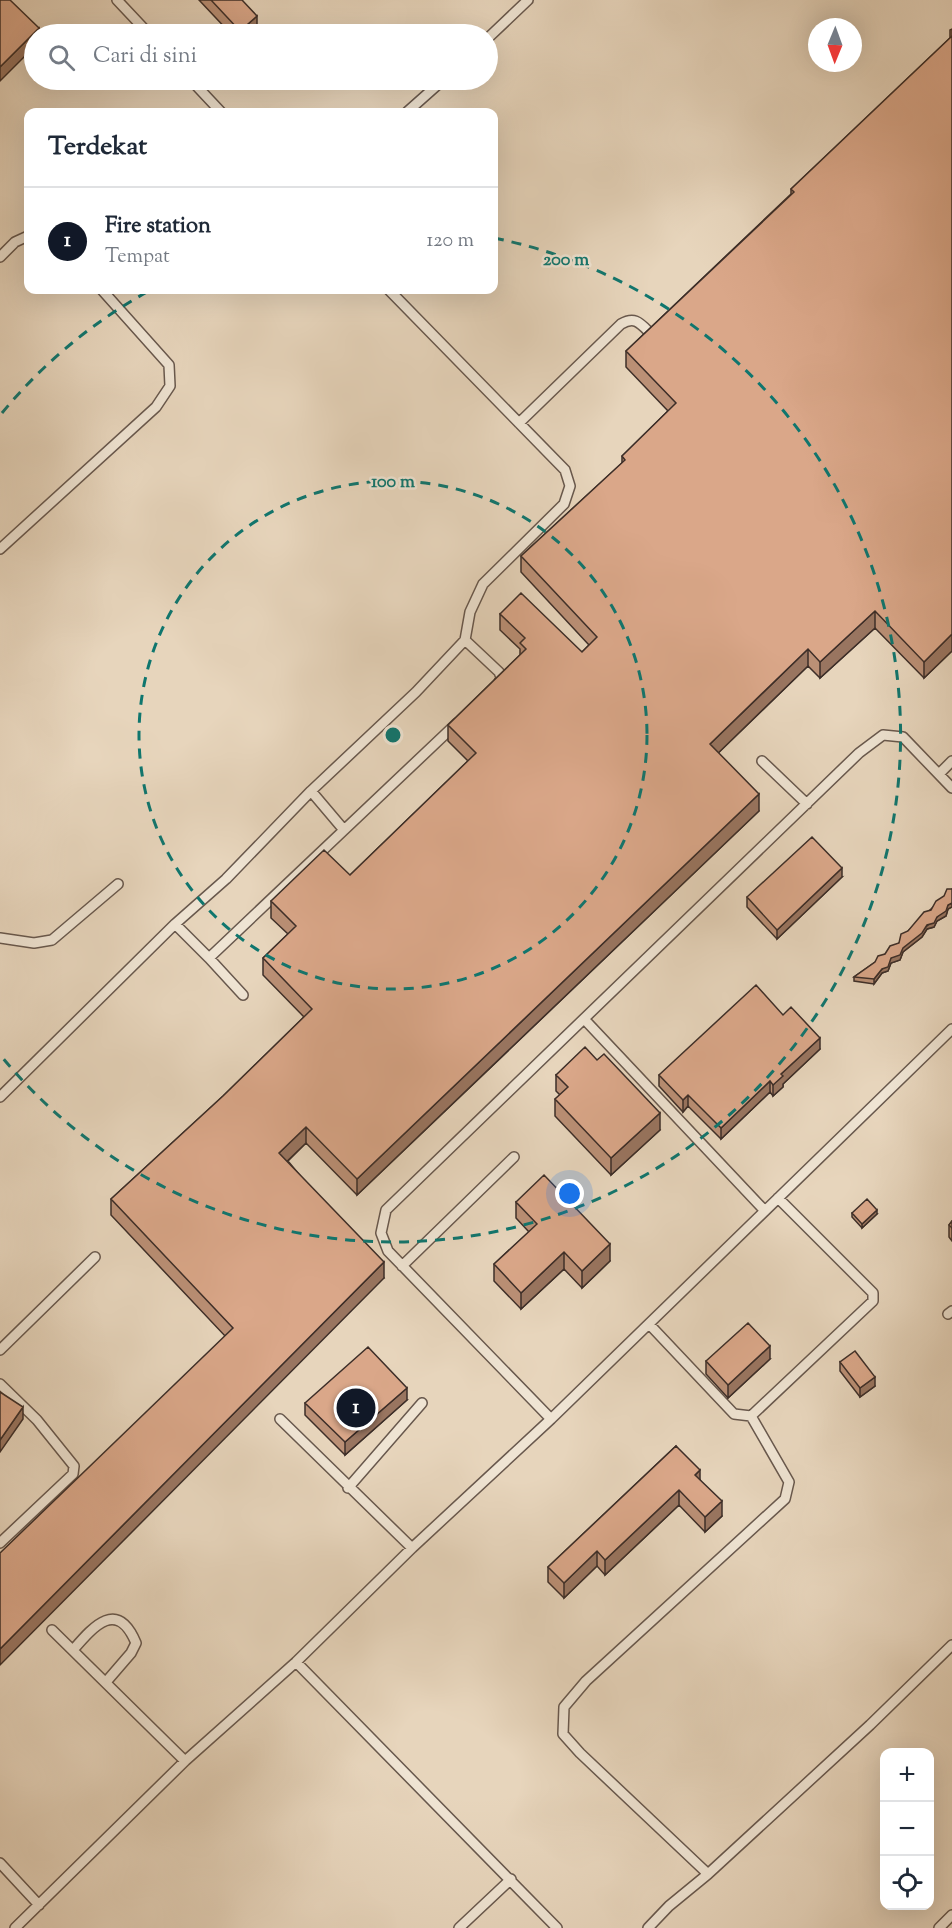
<!DOCTYPE html>
<html lang="id">
<head>
<meta charset="utf-8">
<style>
	body { margin:0; font-family:"Sorts Mill Goudy",serif; background:#f2f2f3; color:#1f2937 }
	.controls { position:absolute; right:18px; bottom:18px; display:grid; overflow:hidden; border-radius:12px; box-shadow:0 6px 24px #0002 }
	.controls button { width:54px; height:54px; display:grid; place-items:center; padding:0; border:0; border-bottom:2px solid #e0e1e3; background:#fff; color:#1f2937; font:30px sans-serif }
	.compass { position:absolute; left:808px; top:18px; width:54px; height:54px; border-radius:50%; background:#fff; box-shadow:0 6px 24px #0002; rotate:181deg }
	.you { position:absolute; left:570px; top:1194px; width:21px; height:21px; margin:-15px; border:4px solid #fff; border-radius:50%; background:#1a73e8; box-shadow:0 0 0 9px #1a73e833 }
	.badge { display:grid; place-items:center; width:39px; height:39px; border-radius:50%; background:#111827; color:#fff; font-size:20px; font-weight:700 }
	.pin { position:absolute; translate:-50% -50%; border:3px solid #fff; box-shadow:0 2px 6px #0006 }
	.list { margin:0; padding:0; list-style:none }
	h2 { display:flex; justify-content:space-between; align-items:center; height:78px; margin:0; padding:0 24px; font-size:26px }
	h2 small { font-size:20px; font-weight:400; color:#747a83 }
	.list li { display:grid; grid-template-columns:39px 1fr auto; gap:18px; align-items:center; box-sizing:border-box; height:108px; padding:0 24px; border-top:2px solid #e0e1e3 }
	.list b { display:block; font-size:22px; white-space:nowrap }
	.list p { margin:0; font-size:20px; white-space:nowrap; color:#747a83 }
	.list em { font-size:20px; font-style:normal; color:#747a83 }
	.icon { flex:none; width:33px; height:33px; fill:none; stroke:currentColor; stroke-width:2; stroke-linecap:round; stroke-linejoin:round }
	.map { position:relative; flex:none; width:952px; height:1928px; overflow:hidden }
	.search { position:absolute; background:#fff; box-shadow:0 6px 24px #0002; left:24px; top:24px; width:474px; height:66px; display:flex; align-items:center; gap:15px; box-sizing:border-box; padding:0 21px; border-radius:33px; color:#747a83; font-size:22px }
	.panel { position:absolute; background:#fff; box-shadow:0 6px 24px #0002; left:24px; top:108px; width:474px; height:186px; border-radius:12px }
	.map>svg:first-child { display:block }
	.lines { fill:none; stroke-linecap:round; stroke-linejoin:round }
	.service-casing { stroke:#68584d; stroke-width:12 }
	.service { stroke:#efe4d3; stroke-width:9 }
	.wall { fill:#bb9076; stroke:#3d2e28; stroke-width:1.5 }
	.shaded-wall { fill:#997560; stroke:#3d2e28; stroke-width:1.5 }
	.building { fill:#daa789; stroke:#3d2e28; stroke-width:1.5 }
	.ring { fill:none; stroke:#0f766e; stroke-width:3; stroke-dasharray:10 8 }
	.centre { fill:#0f766e; stroke:#efe4d3; stroke-width:3 }
	.ring-label { font-size:18px; text-anchor:middle; font-weight:bold; fill:#0f766e; stroke:#efe4d3; stroke-width:5; stroke-linejoin:round; paint-order:stroke }
</style>
</head>
<body>
<div class="map">
<svg width="952" height="1928" viewBox="0 0 952 1928">
	<rect width="100%" height="100%" fill="#e7d5bc"/>
	<filter id="stains"><feTurbulence type="fractalNoise" baseFrequency=".00333" numOctaves="4"/><feColorMatrix values="0 0 0 0 .2 0 0 0 0 .09 0 0 0 0 .02 0 0 0 .5 -.17"/></filter>
	<radialGradient id="worn" r=".72"><stop offset=".6" stop-color="#630" stop-opacity="0"/><stop offset="1" stop-color="#630" stop-opacity=".3"/></radialGradient>
	<g class="lines">
		<defs>
			<path id="service" d="M 117,0 L 149,34
				M 488,38 L 528,0
				M 191,80 L 221,112
				M 407,112 L 443,80
				M 0,257 L 15,242 L 28,236
				M 519,423 L 621,324 C 635,316 640,323 650,333
				M 0,549 L 156,407 L 170,386 L 169,365 L 102,290
				M 465,640 L 499,672 L 501,677 L 498,685
				M 762,761 L 807,804
				M 939,774 L 952,761
				M 311,791 L 344,830
				M 175,924 L 209,958 L 457,723
				M 0,938 L 34,943 L 52,940 L 118,884
				M 209,958 L 243,995
				M 585,1020 L 765,1211
				M 0,1097 L 175,924 L 226,879 L 311,791 L 416,692 L 465,640 L 470,612 L 483,584 L 564,504 L 570,486 L 565,470 L 389,290
				M 402,1266 L 514,1157
				M 948,1314 L 952,1311
				M 649,1324 L 734,1414 L 751,1416 L 873,1301 L 873,1293 L 778,1198
				M 0,1350 L 95,1257
				M 0,1384 L 37,1420 L 74,1466 L 73,1474 L 0,1543
				M 280,1419 L 412,1548
				M 551,1419 L 388,1251 L 381,1233 L 386,1210 L 859,753 L 883,735 L 903,737 L 952,788
				M 348,1488 L 422,1403
				M 52,1630 L 185,1761
				M 73,1650 C 93,1627 117,1598 136,1643 L 131,1653 L 106,1682
				M 296,1662 L 557,1928
				M 0,1863 L 39,1905
				M 708,1874 L 870,1725 L 952,1645
				M 15,1928 L 185,1761 L 296,1662 L 412,1548 L 551,1419 L 952,1029
				M 459,1928 L 511,1879
				M 648,1928 L 669,1906 L 708,1874 L 580,1753 L 563,1734 L 564,1707 L 586,1681 L 785,1499 L 789,1482 L 751,1416
				M 939,1928 L 952,1915"/>
		</defs>
		<use href="#service" class="service-casing"/>
		<use href="#service" class="service"/>
	</g>
	<path class="wall" d="M 199,0 L 242,0 L 257,28 L 250,34 L 231,34 Z
		M 952,29 L 952,651 L 924,678 L 875,628 L 820,678 L 808,666 L 718,753 L 759,811 L 357,1195 L 306,1143 L 288,1161 L 384,1278 L 225,1336 L 111,1215 L 111,1199 L 223,1096 L 304,1017 L 263,975 L 263,958 L 288,934 L 271,918 L 271,901 L 350,875 L 468,761 L 448,741 L 448,725 L 520,655 L 520,649 L 500,630 L 500,614 L 582,652 L 589,645 L 521,572 L 521,556 L 622,463 L 622,456 L 668,411 L 626,367 L 626,351 L 791,194 L 791,189 L 950,38 L 950,30 Z
		M 842,877 L 777,939 L 747,907 L 747,897 Z
		M 952,889 L 952,907 L 948,909 L 946,916 L 937,921 L 934,927 L 927,929 L 922,937 L 903,952 L 900,960 L 891,963 L 888,971 L 882,973 L 874,984 L 854,981 L 854,977 L 875,962 L 899,943 L 908,931 Z
		M 783,1015 L 820,1049 L 783,1084 L 783,1087 L 773,1096 L 770,1092 L 721,1139 L 688,1106 L 683,1112 L 659,1086 L 659,1075 Z
		M 556,1075 L 660,1130 L 611,1175 L 555,1116 L 555,1099 L 560,1095 L 556,1091 Z
		M 516,1202 L 610,1261 L 582,1288 L 564,1269 L 521,1309 L 494,1281 L 494,1264 L 529,1232 L 516,1218 Z
		M 852,1213 L 877,1214 L 862,1228 L 852,1217 Z
		M 952,1221 L 952,1241 L 949,1237 L 949,1225 Z
		M 770,1359 L 728,1398 L 706,1374 L 706,1361 Z
		M 840,1362 L 875,1386 L 860,1397 L 840,1371 Z
		M 407,1400 L 345,1455 L 305,1415 L 305,1403 Z
		M 676,1446 L 700,1480 L 722,1516 L 705,1532 L 679,1505 L 605,1575 L 597,1566 L 564,1598 L 548,1582 L 548,1567 Z"/>
	<path class="shaded-wall" d="M 257,16 L 257,28 L 250,34 L 240,34 L 240,31 Z
		M 39,28 L 39,34 L 34,34 L 34,47 L 0,81 L 0,67 Z
		M 875,611 L 875,628 L 820,678 L 820,662 Z
		M 952,634 L 952,651 L 924,678 L 924,662 Z
		M 808,649 L 808,666 L 710,761 L 710,744 Z
		M 759,794 L 759,811 L 357,1195 L 357,1179 Z
		M 842,868 L 842,877 L 777,939 L 777,930 Z
		M 952,903 L 952,907 L 948,909 L 946,916 L 937,921 L 934,927 L 927,929 L 922,937 L 903,952 L 900,960 L 891,963 L 888,971 L 882,973 L 874,984 L 874,979 L 891,958 L 937,917 L 948,905 Z
		M 820,1038 L 820,1049 L 783,1084 L 783,1087 L 773,1096 L 773,1085 L 781,1074 Z
		M 770,1081 L 770,1092 L 721,1139 L 721,1128 Z
		M 688,1095 L 688,1106 L 683,1112 L 683,1100 Z
		M 660,1113 L 660,1130 L 611,1175 L 611,1158 Z
		M 306,1127 L 306,1143 L 279,1169 L 279,1153 Z
		M 877,1210 L 877,1214 L 862,1228 L 862,1224 Z
		M 610,1244 L 610,1261 L 582,1288 L 582,1271 Z
		M 564,1252 L 564,1269 L 521,1309 L 521,1293 Z
		M 384,1262 L 384,1278 L 0,1665 L 0,1649 Z
		M 770,1346 L 770,1359 L 728,1398 L 728,1385 Z
		M 875,1377 L 875,1386 L 860,1397 L 860,1388 Z
		M 407,1388 L 407,1400 L 345,1455 L 345,1442 Z
		M 23,1407 L 23,1419 L 0,1452 L 0,1440 Z
		M 700,1470 L 700,1485 L 695,1475 Z
		M 679,1490 L 679,1505 L 605,1575 L 605,1560 Z
		M 722,1501 L 722,1516 L 705,1532 L 705,1517 Z
		M 597,1551 L 597,1566 L 564,1598 L 564,1583 Z"/>
	<path class="building" d="M 0,0 L 10,0 L 39,28 L 0,67 Z
		M 211,0 L 242,0 L 257,16 L 240,31 Z
		M 952,36 L 952,634 L 924,662 L 875,611 L 820,662 L 808,649 L 710,744 L 759,794 L 357,1179 L 306,1127 L 279,1153 L 384,1262 L 0,1649 L 0,1553 L 233,1328 L 111,1199 L 223,1096 L 312,1009 L 263,958 L 296,926 L 271,901 L 324,850 L 350,875 L 476,753 L 448,725 L 526,649 L 520,643 L 525,638 L 500,614 L 521,593 L 582,652 L 597,637 L 521,556 L 625,460 L 622,456 L 676,403 L 626,351 L 794,192 L 791,189 Z
		M 812,837 L 842,868 L 777,930 L 747,897 Z
		M 947,889 L 952,889 L 952,903 L 948,905 L 946,911 L 937,917 L 934,923 L 927,925 L 922,933 L 903,948 L 900,955 L 891,958 L 888,967 L 882,969 L 874,979 L 854,977 L 875,962 L 878,956 L 885,954 L 890,946 L 899,943 L 901,934 L 908,931 L 924,912 L 931,910 L 936,901 L 944,896 Z
		M 756,985 L 783,1015 L 791,1007 L 820,1038 L 781,1074 L 783,1076 L 773,1085 L 770,1081 L 721,1128 L 688,1095 L 683,1100 L 659,1075 Z
		M 585,1047 L 597,1060 L 604,1054 L 660,1113 L 611,1158 L 555,1099 L 568,1087 L 556,1075 Z
		M 544,1175 L 610,1244 L 582,1271 L 564,1252 L 521,1293 L 494,1264 L 537,1224 L 516,1202 Z
		M 867,1199 L 877,1210 L 862,1224 L 852,1213 Z
		M 952,1221 L 952,1228 L 949,1225 Z
		M 748,1323 L 770,1346 L 728,1385 L 706,1361 Z
		M 368,1347 L 407,1388 L 345,1442 L 305,1403 Z
		M 855,1351 L 875,1377 L 860,1388 L 840,1362 Z
		M 0,1392 L 23,1407 L 0,1440 Z
		M 676,1446 L 700,1470 L 695,1475 L 722,1501 L 705,1517 L 679,1490 L 605,1560 L 597,1551 L 564,1583 L 548,1567 Z"/>
	<g class="ring">
		<circle cx="393" cy="735" r="254"/>
		<path d="M2 413A507 507 0 0 1 147 292M494 238A507 507 0 1 1 2 1057"/>
	</g>
	<circle cx="393" cy="735" r="9" class="centre"/>
	<g class="ring-label">
		<text x="566" y="265">200 m</text>
		<text x="393" y="487">100 m</text>
	</g>
	<rect width="100%" height="100%" filter="url(#stains)"/>
	<rect width="100%" height="100%" fill="url(#worn)"/>
</svg>
<div class="controls">
<button>+</button>
<button>−</button>
<button><svg class="icon" aria-label="locate" viewBox="0 0 24 24"><circle cx="12" cy="12" r="6"/><path d="M12 2v4M12 18v4M2 12h4M18 12h4"/></svg></button>
</div>
<svg class="compass" viewBox="-18 -18 36 36"><path d="M0-13l5 13h-10z" fill="#e53935"/><path d="M0 13l5-13h-10z" fill="#747a83"/></svg>
<div class="you"></div>
<div class="pin badge" style="left:356px;top:1408px">1</div>
<div class="search"><svg class="icon" aria-label="search" viewBox="0 0 24 24"><circle cx="10" cy="10" r="6"/><path d="M15 15l6 6"/></svg>Cari di sini</div>
<section class="panel">
<h2>Terdekat<small></small></h2>
<ul class="list">
<li><span class="badge">1</span><div><b>Fire station</b><p>Tempat</p></div><em>120 m</em></li>
</ul>
</section>
</div>
</body>
</html>
